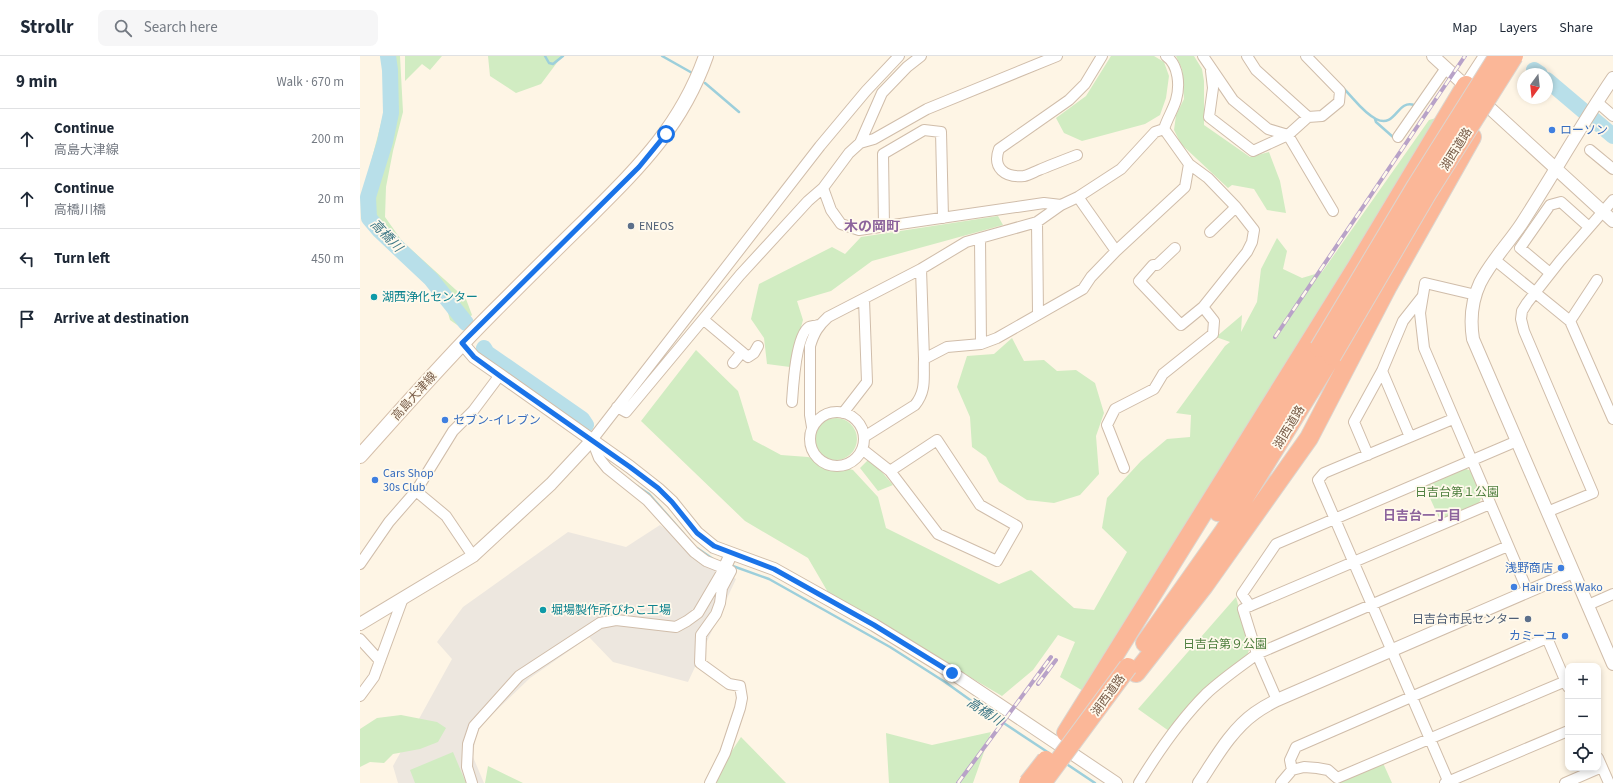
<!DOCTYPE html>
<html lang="en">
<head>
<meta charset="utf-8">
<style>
	body { margin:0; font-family:"Source Sans 3","Noto Sans JP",sans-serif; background:#f6f6f7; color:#1f2937 }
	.controls { position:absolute; right:12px; bottom:12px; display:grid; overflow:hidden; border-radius:8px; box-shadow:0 2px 6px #0003 }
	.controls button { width:36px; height:36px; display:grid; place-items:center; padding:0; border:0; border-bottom:1px solid #e0e1e3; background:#fff; color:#1f2937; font:20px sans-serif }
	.compass { position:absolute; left:1157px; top:12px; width:36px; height:36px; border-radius:50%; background:#fff; box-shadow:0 2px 6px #0003; rotate:195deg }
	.stop { position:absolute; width:12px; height:12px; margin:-9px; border:3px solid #1a73e8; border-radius:50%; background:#fff }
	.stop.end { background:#1a73e8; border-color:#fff; box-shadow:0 1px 4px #0008 }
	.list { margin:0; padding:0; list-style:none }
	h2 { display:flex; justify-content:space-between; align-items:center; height:52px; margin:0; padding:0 16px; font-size:17px }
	h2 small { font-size:13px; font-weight:400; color:#747a83 }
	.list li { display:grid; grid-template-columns:26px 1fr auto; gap:12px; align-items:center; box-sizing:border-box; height:60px; padding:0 16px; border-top:1px solid #e0e1e3 }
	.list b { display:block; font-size:15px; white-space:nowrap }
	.list p { margin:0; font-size:13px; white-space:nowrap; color:#747a83 }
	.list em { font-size:13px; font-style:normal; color:#747a83 }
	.icon { flex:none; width:22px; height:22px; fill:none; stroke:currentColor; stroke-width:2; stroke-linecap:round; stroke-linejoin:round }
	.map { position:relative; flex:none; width:1253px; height:727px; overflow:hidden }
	header { display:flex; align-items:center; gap:24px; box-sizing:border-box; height:56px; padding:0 20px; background:#fff; border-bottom:1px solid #e0e1e3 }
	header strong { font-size:19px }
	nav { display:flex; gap:22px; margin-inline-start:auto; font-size:14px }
	.search { width:280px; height:36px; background:#f6f6f7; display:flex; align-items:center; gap:10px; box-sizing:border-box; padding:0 14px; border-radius:8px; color:#747a83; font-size:15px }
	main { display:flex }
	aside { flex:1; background:#fff }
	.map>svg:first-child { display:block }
	.industrial { fill:#ede7df }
	.green { fill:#d1ecc2 }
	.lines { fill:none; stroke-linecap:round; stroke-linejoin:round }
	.stream { stroke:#9dcfdb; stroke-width:2.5 }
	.river { stroke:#b8dfe9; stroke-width:16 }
	.minor-casing { stroke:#d0bdaa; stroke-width:12 }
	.tertiary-casing { stroke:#d0bdaa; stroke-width:14 }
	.secondary-casing { stroke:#d5bfaa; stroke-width:16 }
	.motorway-casing { stroke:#dcd5cf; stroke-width:20 }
	.minor { stroke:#fff; stroke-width:10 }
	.tertiary { stroke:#fff; stroke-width:12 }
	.secondary { stroke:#fff; stroke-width:14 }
	.motorway { stroke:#fbb798; stroke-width:18 }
	.rail-casing { stroke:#b8a2c8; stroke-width:4 }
	.rail { stroke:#fff9ec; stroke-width:2.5; stroke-dasharray:8; stroke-linecap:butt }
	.motorway-bridge-casing { stroke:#dcd5cf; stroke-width:20; stroke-linecap:butt }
	.motorway-bridge { stroke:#fbb798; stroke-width:18 }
	.route { stroke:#1a73e8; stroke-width:5 }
	.shop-dot { fill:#3f7fe0; stroke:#fff9ec; stroke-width:1.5 }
	.service-dot { fill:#5c6f8a; stroke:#fff9ec; stroke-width:1.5 }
	.culture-dot { fill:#0f9aa8; stroke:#fff9ec; stroke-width:1.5 }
	.labels { text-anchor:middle; stroke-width:3.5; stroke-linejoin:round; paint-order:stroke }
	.shop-label { font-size:12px; fill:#366cbe; stroke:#fff9ec; text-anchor:start }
	.street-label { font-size:12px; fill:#785c48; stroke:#fff9ec }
	.service-label { font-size:12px; fill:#4e5e75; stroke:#fff9ec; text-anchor:start }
	.culture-label { font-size:12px; fill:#0d838f; stroke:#fff9ec; text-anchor:start }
	.park-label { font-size:12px; fill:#4f7f3f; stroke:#fff9ec }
	.water-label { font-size:13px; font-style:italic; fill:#3d7786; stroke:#fff9ec }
	.neighbourhood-label { font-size:13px; font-weight:bold; fill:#8c639c; stroke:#fff9ec }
	.quarter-label { font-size:14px; font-weight:bold; fill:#8c639c; stroke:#fff9ec }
</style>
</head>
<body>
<header>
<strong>Strollr</strong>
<div class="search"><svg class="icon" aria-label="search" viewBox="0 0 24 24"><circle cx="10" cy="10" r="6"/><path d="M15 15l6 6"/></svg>Search here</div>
<nav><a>Map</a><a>Layers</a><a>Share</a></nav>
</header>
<main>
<aside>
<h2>9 min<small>Walk · 670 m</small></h2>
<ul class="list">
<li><svg class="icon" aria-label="ahead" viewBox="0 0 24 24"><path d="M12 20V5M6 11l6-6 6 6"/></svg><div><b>Continue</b><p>高島大津線</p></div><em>200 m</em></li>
<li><svg class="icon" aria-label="ahead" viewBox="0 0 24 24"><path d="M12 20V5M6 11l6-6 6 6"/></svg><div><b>Continue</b><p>高橋川橋</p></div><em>20 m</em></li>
<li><svg class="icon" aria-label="left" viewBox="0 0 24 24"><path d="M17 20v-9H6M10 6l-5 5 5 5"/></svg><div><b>Turn left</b></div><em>450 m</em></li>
<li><svg class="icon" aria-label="arrive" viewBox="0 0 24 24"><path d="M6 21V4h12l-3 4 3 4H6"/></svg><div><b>Arrive at destination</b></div></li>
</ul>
</aside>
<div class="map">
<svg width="1253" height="727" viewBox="0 0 1253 727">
	<rect width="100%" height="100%" fill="#fef5e5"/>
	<path class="industrial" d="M 300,469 L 376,523 L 328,626 L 253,606 L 229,581 L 170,622 L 116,674 L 113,701 L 124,727 L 38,727 L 33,710 L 92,603 L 77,586 L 103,551 L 208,476 L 266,491 Z"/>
	<path class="green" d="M 22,0 L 40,0 L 43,56 L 33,95 L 26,131 L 25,161 L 42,185 L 106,243 L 112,259 L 100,271 L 90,264 L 86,250 L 5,163 L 4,133 L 25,52 Z
		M 45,0 L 82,0 L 70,14 L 62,8 L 45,25 Z
		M 128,0 L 202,0 L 181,28 L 156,37 L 130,20 Z
		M 751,0 L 794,0 L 804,6 L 809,20 L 806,42 L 800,59 L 785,68 L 722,85 L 704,77 L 696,62 L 726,40 Z
		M 816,0 L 834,0 L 842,13 L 844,25 L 844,69 L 890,101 L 909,96 L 920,125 L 926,157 L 907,154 L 894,133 L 872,129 L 868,132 L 821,88 L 814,74 L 816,59 L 824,43 L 822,13 Z
		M 1076,62 L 993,208 L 723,635 L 700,621 L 715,586 L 698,579 L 673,614 L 642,640 L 469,538 L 448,502 L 385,465 L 281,365 L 336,294 L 378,335 L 393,384 L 421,399 L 448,401 L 493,414 L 518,441 L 526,472 L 639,528 L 671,514 L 714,552 L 734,554 L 767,496 L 742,472 L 747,442 L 781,405 L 807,383 L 830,381 L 831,359 L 816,357 L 865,290 L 870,286 L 856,281 L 882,259 L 881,276 L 897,246 L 901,213 L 917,182 L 927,195 L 923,213 L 942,222 L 962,216 L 1069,64 Z
		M 638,160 L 643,169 L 512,205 L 471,235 L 437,245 L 443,264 L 430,311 L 407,308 L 404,282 L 391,263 L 399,228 L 472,191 L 485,198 L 501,181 Z
		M 652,282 L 664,305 L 684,304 L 697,315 L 716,314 L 735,327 L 744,357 L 736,380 L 739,418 L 720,439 L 694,447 L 667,444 L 639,426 L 626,401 L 612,391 L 610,361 L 597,331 L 607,300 L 634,298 Z
		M455 383a21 21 0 1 1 42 0a21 21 0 1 1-42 0Z
		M 510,402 L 533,429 L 518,435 L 500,412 Z
		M 1103,412 L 1112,415 L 1122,440 L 1119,447 L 1080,464 L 1064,429 Z
		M 876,541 L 890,591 L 887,600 L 809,675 L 778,653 Z
		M 41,659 L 77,666 L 86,672 L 78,686 L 60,693 L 33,698 L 24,707 L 10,706 L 0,711 L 0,673 L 17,662 Z
		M 631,676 L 613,727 L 529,727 L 526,677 L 572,689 Z
		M 381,681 L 426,727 L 351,727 Z
		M 93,696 L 106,727 L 55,727 L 50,714 Z
		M 1023,707 L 1032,727 L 979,727 Z
		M 128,710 L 163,727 L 125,727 Z"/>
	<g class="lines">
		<path class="stream" d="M 185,0 L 189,7 L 193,8 L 203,0
			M 302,0 L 334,18
			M 345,27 L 379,56
			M 982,31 C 993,41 1002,56 1016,63 C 1036,73 1037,43 1054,49
			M 1015,63 L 1016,66 L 1033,81
			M 274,428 L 289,438 L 324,478
			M 337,492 L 353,503
			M 370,509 L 409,523 L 530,591 L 585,626 L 627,656 L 689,697
			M 705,707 L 735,727"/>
		<path class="river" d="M 28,0 L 30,14 L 31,57 L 25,86 L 8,141 L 9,162 L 20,175 L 71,223 L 106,267
			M 1174,14 L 1180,18
			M 1187,24 L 1253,80
			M 124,292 L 127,297 L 222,363 L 226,369"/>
		<defs>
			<path id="minor" d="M 697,0 L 567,53 L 514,83 L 500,87 L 489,97 L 463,132 L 471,154 L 481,168 L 499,174 L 684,147 L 701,149
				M 843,0 L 873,44 L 908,73 L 928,79 L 948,61 L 962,60 L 979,46 L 980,35 L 946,0
				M 887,0 L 896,14 L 948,61
				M 851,15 L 853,32 L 849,61 L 893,95 L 928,79 L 973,155
				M 1237,46 L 1253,60
				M 804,73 C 807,63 813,54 816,44 C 820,30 819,9 806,0
				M 1038,81 L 1086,12
				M 500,87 L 522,37 L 547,11 L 561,0
				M 1230,94 L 1253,113
				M 717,99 C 704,104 691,109 679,114 C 674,116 669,119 664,120 C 645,122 632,112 639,93 L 709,44 L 725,28 L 742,0
				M 718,141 L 756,195
				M 677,166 L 678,258
				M 524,171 L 523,98 L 564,74 L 581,76 L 583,162
				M 850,176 L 876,151
				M 620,182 L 621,288
				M 815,192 L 797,209 L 793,209 L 779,225 L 821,269 L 843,251
				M 1135,204 L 1210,265 L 1253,363
				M 561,213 L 564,303
				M 1190,217 L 1160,192 L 1190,149 L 1201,146 L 1229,171
				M 1116,239 L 1065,227 L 1060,257 L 1064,292 L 1168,536
				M 344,264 L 388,301 L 394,297 L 398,290
				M 1210,265 L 1237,224
				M 373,307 L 382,296
				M 1022,315 L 1050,381
				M 432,346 C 433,331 436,279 449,271 C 451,270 456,270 458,269
				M 257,351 L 266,356 L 380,219 L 448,145 L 463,132
				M450 383a27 27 0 1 1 54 0a27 27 0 1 1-54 0Z
				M 483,357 L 507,326 L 504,243
				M 452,371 L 450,359 L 450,290 C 454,277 458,270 468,261 L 561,213 L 606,186 L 677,166 L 701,149 L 718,141 L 761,113 L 795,76 L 804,73
				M 504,381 L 555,349 C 567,334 563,321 564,303 L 587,291 L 621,288 L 637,282 L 723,233 L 731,221 L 756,195 L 825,131 L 829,108
				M 502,393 L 530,415 L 578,478 L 637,505 L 657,470 L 620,449 L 577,384 L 530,415
				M 1008,399 L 994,366 L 1022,315 L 1043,265 L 1062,241
				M 764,412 L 747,369 L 755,353 L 794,333 L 803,318 L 853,278 L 854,265 L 843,251 L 887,196 L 892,186 L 894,174 L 876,151 L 848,122 L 829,108 L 804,73
				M 56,435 L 86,460 L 113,500
				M 1187,456 L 1233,437 L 1164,275 L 1161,263 L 1162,255 L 1167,247 L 1200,205 L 1253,144
				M 0,508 L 29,466 L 56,435 L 93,375 L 113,355 L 140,319
				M 1228,549 L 1253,538
				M 890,550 L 882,538 L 916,488 L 1157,385
				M 0,583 L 20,605
				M 0,640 L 14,621 L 43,542
				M 917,644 L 897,598 L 883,553 L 1130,448
				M 1238,702 L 1249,727
				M 932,714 L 930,704 L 936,691 L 1187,582 L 1208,631
				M 112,727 L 107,711 L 108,688 L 114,670 L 159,620 L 240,567 L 256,564 L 316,571 L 327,565 L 338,557 L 365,511
				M 350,727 L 365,697 L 380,652 L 382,642 L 380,630 L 369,628 L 340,607 L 341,579 L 356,558 L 360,547 L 362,532 L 371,515 L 346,505 L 334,496 L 287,444 L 247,412 L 239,402 L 232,384 L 460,90 L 506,35 L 539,0
				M 779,727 C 798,696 820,664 846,638 C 862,623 880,611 897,598 L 1148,490
				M 921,727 L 932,714 L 944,711 L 957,712 L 968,714 L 977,722 L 1206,625
				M 1085,727 L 1208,675
				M 1089,727 L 958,424 L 964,417 L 1093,363
				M 1205,727 L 1242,711"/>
			<path id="tertiary" d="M 1073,0 L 1253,165
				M 1253,22 C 1221,69 1193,119 1162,167 C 1149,187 1131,205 1120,227 C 1112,244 1110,264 1113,283 L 1253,608
				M 1106,29 L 1125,0
				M 102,287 L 114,301 L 140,319 L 270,411 L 298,433 L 312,446 L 337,477 L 354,491 L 414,513 L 514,569 L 592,617 L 756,727
				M 365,511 L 371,498
				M 0,568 L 113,500 L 191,428 L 232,384
				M 839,727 C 855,703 871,674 895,657 C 902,652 909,648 917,644 L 1213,516"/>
			<path id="secondary" d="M 0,400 C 43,352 86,303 131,258 C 163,226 194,195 226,164 C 278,112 321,71 346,0"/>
			<path id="motorway" d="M 858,456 L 959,292
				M 785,587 L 864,475 L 972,300
				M 776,617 L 844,530 L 949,382 L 1028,230 L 1112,81
				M 706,677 L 997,210 L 1106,29"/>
		</defs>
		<use href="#minor" class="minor-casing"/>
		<use href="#tertiary" class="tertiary-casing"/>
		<use href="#secondary" class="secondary-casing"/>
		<use href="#motorway" class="motorway-casing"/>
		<use href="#minor" class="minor"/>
		<use href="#tertiary" class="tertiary"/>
		<use href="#secondary" class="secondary"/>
		<use href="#motorway" class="motorway"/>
		<defs>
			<path id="rail" d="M 915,281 L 1105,0
				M 678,628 L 696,604
				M 598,727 L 691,601"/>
		</defs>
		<use href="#rail" class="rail-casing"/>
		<use href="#rail" class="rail"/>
		<defs>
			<path id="motorway-bridge" d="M 959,292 L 1056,130 L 1138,0
				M 972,300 L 1067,138 L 1154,0
				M 683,726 L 768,611
				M 668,727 L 686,704"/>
		</defs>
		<use href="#motorway-bridge" class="motorway-bridge-casing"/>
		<use href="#motorway-bridge" class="motorway-bridge"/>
	</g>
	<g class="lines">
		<path class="route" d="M 306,78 L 279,111 L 102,287 L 114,301 L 140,320 L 270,411 L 298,432 L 312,446 L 337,477 L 354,490 L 414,513 L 514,569 L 592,617"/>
	</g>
	<g class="shop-dot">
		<circle cx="1192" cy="74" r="4"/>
		<circle cx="85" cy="364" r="4"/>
		<circle cx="15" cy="424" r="4"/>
		<circle cx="1201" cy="512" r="4"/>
		<circle cx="1154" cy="531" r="4"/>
		<circle cx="1205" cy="580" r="4"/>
	</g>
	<g class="service-dot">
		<circle cx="271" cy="170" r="4"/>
		<circle cx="1168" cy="563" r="4"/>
	</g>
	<g class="culture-dot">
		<circle cx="14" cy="241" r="4"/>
		<circle cx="183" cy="554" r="4"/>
	</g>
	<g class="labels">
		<g class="shop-label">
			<text x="1200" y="78">ローソン</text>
			<text x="93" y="368">セブン-イレブン</text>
			<text x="23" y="421">Cars Shop<tspan x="23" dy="14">30s Club</tspan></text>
			<text x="1193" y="516" text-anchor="end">浅野商店</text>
			<text x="1162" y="535">Hair Dress Wako</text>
			<text x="1197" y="584" text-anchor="end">カミーユ</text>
		</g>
		<g class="street-label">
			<text transform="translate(1096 93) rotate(-58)" y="4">湖西道路</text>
			<text transform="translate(54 340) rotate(-48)" y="4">高島大津線</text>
			<text transform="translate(929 371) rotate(-59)" y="4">湖西道路</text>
			<text transform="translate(748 639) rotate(-54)" y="4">湖西道路</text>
		</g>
		<g class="service-label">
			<text x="279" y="174">ENEOS</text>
			<text x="1160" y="567" text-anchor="end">日吉台市民センター</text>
		</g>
		<g class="culture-label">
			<text x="22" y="245">湖西浄化センター</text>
			<text x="191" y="558">堀場製作所びわこ工場</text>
		</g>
		<g class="park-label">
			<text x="1097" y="440">日吉台第１公園</text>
			<text x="865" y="592">日吉台第９公園</text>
		</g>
		<g class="water-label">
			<text transform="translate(27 179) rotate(46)" y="5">高橋川</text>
			<text transform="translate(625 655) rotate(33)" y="5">高橋川</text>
		</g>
		<g class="neighbourhood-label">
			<text x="1062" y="464">日吉台一丁目</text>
		</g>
		<g class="quarter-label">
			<text x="512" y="175">木の岡町</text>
		</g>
	</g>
</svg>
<div class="controls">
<button>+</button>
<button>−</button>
<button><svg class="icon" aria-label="locate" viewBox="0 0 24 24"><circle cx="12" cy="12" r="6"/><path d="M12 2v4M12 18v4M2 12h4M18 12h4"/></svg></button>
</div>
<svg class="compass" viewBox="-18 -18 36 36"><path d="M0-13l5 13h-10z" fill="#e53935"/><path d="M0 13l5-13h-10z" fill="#747a83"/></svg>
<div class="stop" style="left:306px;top:78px"></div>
<div class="stop end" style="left:592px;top:617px"></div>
</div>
</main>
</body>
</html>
